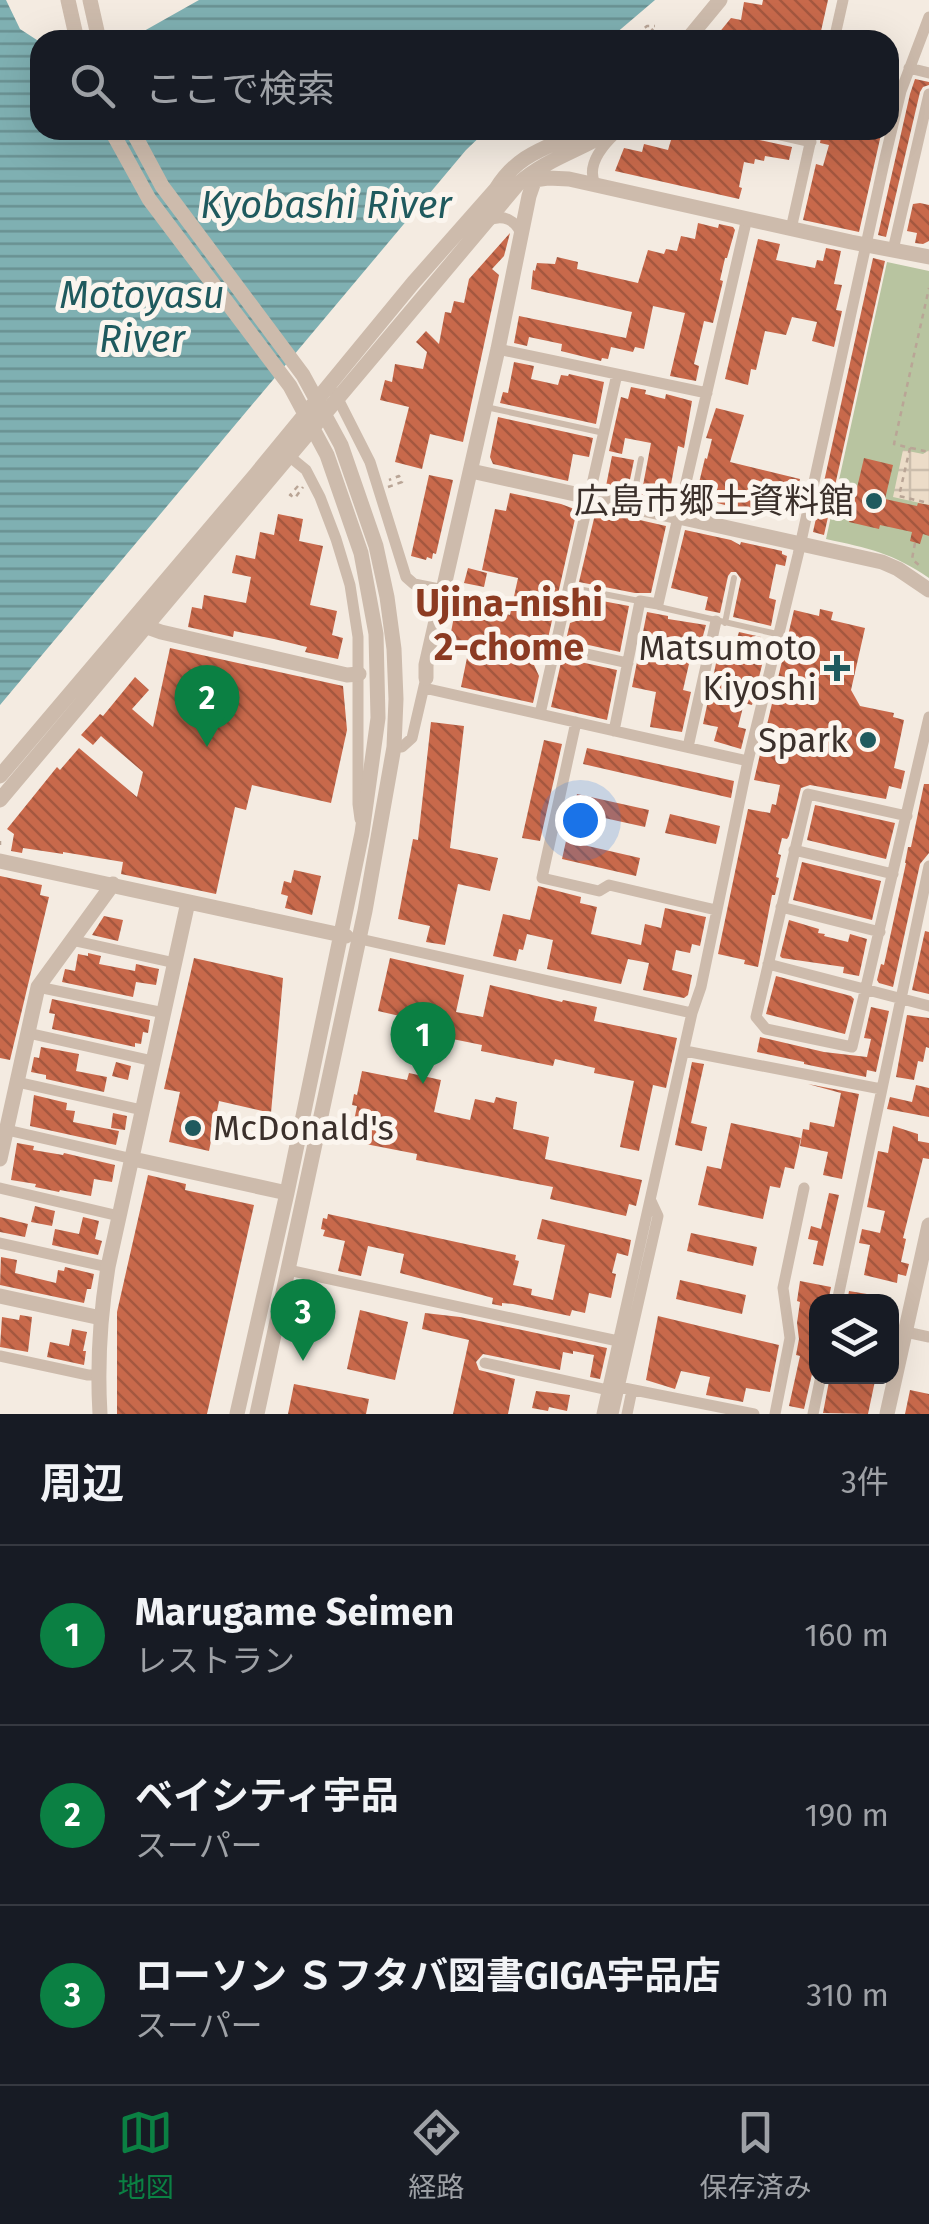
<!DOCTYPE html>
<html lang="ja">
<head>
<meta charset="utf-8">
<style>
	body { margin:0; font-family:"Fira Sans","Noto Sans JP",sans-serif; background:#20242c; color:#f1f3f6 }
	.controls { position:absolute; right:30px; bottom:30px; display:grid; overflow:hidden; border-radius:20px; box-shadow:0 10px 40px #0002 }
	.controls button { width:90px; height:90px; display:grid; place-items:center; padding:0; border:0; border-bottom:2px solid #363941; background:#171b24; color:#f1f3f6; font:50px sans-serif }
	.you { position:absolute; left:580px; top:820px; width:35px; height:35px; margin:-25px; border:8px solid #fff; border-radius:50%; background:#1a73e8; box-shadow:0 0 0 15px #1a73e833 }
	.badge { display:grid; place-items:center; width:65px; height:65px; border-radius:50%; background:#0b8043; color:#fff; font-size:32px; font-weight:700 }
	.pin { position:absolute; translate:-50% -82px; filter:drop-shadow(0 2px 5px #0008) }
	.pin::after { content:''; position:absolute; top:52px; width:35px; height:30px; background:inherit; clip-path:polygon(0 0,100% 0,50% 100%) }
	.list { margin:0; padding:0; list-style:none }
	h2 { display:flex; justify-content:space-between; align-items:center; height:130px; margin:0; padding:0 40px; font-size:42px }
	h2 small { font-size:32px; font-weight:400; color:#9ea1a6 }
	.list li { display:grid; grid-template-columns:65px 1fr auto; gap:30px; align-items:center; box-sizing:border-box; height:180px; padding:0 40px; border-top:2px solid #363941 }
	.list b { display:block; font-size:38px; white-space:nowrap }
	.list p { margin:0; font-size:32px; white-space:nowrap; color:#9ea1a6 }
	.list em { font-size:32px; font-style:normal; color:#9ea1a6 }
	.icon { flex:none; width:55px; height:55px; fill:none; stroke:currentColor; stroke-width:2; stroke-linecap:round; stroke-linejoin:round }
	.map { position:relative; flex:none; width:929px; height:1414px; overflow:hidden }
	.search { position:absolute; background:#171b24; box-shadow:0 10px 40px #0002; left:30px; right:30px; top:30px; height:110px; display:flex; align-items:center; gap:25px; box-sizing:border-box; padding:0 35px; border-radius:30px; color:#9ea1a6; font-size:38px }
	.sheet { height:670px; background:#171b24 }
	nav { display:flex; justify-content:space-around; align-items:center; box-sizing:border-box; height:140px; border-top:2px solid #363941; background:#171b24; font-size:28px; color:#9ea1a6 }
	nav a { display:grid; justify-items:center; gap:5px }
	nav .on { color:#0b8043 }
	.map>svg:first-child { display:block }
	.green { fill:#b8c4a0 }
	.plaza { fill:url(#plaza-grid) }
	.water { fill:url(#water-rules) }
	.building { fill:url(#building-back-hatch) }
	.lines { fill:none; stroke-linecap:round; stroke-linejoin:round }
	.path { stroke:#b9a596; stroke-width:2.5; stroke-dasharray:5 5; stroke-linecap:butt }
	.service { stroke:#cdbbac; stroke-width:6 }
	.minor { stroke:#cdbbac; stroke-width:11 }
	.tertiary { stroke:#cdbbac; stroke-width:15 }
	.poi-dot { fill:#1f5a5e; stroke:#fbf5ee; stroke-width:4 }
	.labels { text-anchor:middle; stroke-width:10; stroke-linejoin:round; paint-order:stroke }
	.poi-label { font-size:35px; fill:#3b302b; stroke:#fbf5ee; text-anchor:end }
	.water-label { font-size:38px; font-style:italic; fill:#1f5a5e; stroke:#fbf5ee }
	.neighbourhood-label { font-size:38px; font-weight:bold; fill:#8c3b22; stroke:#fbf5ee }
</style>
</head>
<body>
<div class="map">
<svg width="929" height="1414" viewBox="0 0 929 1414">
	<defs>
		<pattern id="plaza-grid" width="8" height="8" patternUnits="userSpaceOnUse" patternTransform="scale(2.5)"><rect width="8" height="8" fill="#ecdcc8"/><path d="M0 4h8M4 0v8" fill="none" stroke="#cbbdac"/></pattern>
		<pattern id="water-rules" width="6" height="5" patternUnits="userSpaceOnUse" patternTransform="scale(2.5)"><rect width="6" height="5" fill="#7fb0b2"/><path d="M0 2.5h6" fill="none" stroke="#699091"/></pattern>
		<pattern id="building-back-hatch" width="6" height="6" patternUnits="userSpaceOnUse" patternTransform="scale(2.5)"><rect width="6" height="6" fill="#c8694b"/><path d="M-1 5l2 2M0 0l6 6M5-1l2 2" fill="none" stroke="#a4573f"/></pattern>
	</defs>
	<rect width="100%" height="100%" fill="#f4ebe1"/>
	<path class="green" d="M 887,262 L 929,271 L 929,578 C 893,553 868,548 826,539 Z"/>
	<path class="plaza" d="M 903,450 L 923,454 L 929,450 L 929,505 L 893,497 Z"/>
	<path class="water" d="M 0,0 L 6,0 L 20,29 L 40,42 L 40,130 L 487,130 L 466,150 L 0,705 Z
		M 199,0 L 655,0 L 608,40 L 128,40 Z"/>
	<path class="building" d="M 763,0 L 828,0 L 819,40 L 728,40 L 729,36 L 718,34 L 731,18 L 741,20 L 744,2 L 762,5 Z
		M 915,79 L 929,82 L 929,85 L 923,87 L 920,92 L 886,237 L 878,235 L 910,94 Z
		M 674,130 L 749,130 L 755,139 L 792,147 L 789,160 L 765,156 L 764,161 L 755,159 L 754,164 L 744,162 L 739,187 L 742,188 L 739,199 L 615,171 L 624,148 L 642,152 L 644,144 L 668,150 Z
		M 822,130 L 882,130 L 859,232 L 803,220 L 816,164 L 823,166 L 829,145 L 820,143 Z
		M 920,203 L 929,205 L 929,241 L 923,244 L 915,243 L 917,233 L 907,231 L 913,204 Z
		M 698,223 L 718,228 L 719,224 L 733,227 L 735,230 L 727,258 L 725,258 L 720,280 L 723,281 L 713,323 L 704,321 L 694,364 L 699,366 L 696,381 L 670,376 L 685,313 L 653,306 L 644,349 L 635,347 L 633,352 L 611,347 L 608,359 L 602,358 L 601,361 L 561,351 L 562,344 L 529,337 L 527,346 L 514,343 L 519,316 L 626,338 L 632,312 L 531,289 L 533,270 L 535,271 L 537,263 L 555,264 L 557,257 L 578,262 L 577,269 L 638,283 L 648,250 L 664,254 L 666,249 L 677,251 L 681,236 L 695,239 Z
		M 510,233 L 504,256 L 492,269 L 499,275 L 463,442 L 430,434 L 422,469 L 395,462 L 409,407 L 380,400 L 385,380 L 392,382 L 395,364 L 423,369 L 427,352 L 416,342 L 426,331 L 439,344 L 445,312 L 451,313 L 454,301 L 464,303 L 469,279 Z
		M 758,239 L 780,244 L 776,260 L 815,268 L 817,260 L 823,261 L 826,248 L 841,251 L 834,284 L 842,285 L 836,310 L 842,311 L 834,347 L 812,341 L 817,322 L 792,317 L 786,335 L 765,331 L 756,370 L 751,369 L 748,385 L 725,379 Z
		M 873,258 L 885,261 L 824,535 L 813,532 Z
		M 514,362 L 534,366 L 531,379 L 558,385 L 561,375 L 568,376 L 569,374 L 604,382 L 596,424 L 500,403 L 503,392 L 508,393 Z
		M 631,387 L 646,390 L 645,394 L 665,399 L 666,394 L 692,401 L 684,448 L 678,446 L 668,501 L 641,496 L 651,443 L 625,438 L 622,454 L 609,451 L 621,397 L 628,399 Z
		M 716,408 L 744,415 L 730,462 L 800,479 L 797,493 L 769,486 L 762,515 L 710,501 L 708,512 L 696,509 L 698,500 L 692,499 L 695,486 L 698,487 L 705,458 L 707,459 L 712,439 L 706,438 Z
		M 498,417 L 593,438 L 589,457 L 573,454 L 568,481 L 493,464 L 490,457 Z
		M 612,456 L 634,460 L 627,494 L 617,492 L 618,488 L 606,486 Z
		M 864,458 L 893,465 L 885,499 L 917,506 L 918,503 L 929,505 L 929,536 L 923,534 L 920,544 L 910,541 L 912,532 L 880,525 L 879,529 L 849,522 Z
		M 429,475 L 453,480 L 436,554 L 433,553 L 432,559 L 427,557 L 426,560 L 411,556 Z
		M 510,493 L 561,504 L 577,510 L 546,647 L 539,645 L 534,665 L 539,676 L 533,703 L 461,687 L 468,653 L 448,648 L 456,606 L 466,608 L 467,605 L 510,615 L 518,578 L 482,570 L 495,509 L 506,511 Z
		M 596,510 L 666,526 L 651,593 L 635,593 L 579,582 Z
		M 278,514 L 303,519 L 299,541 L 323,546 L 310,605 L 337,611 L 332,635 L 343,638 L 338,659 L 305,652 L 307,647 L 274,639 L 234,631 L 233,637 L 188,627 L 192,607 L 202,609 L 204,595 L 246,603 L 251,577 L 232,573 L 236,555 L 255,559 L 260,532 L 274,535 Z
		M 685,530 L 731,540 L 740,545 L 741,542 L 782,551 L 782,554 L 787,556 L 785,566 L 776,564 L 769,598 L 776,600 L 771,626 L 733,617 L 741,579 L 736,572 L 731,572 L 728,576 L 720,613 L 705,610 L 708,597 L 671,588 Z
		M 468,568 L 487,573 L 484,587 L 464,583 Z
		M 581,597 L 629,606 L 620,652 L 566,640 L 570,623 L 576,621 Z
		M 820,609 L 833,612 L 831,620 L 865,628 L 851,690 L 860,706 L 894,713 L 893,717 L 904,720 L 894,768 L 905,771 L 901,789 L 889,786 L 886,799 L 810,785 L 801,788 L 789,836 L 787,839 L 782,838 L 778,854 L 781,855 L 776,877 L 779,878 L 775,895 L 772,895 L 758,967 L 744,964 L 745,960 L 718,954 L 748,809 L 770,813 L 772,804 L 776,805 L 780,785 L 754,780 L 794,610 L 819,616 Z
		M 647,612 L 668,616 L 668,619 L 706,625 L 701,643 L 694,642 L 683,690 L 691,692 L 682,732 L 650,727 L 656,692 L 632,687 Z
		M 739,632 L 761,637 L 759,647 L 766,649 L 752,705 L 744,703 L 738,727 L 746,729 L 741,749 L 714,741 L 718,727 L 703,724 L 718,654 L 731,656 Z
		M 170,648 L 343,686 L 347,730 L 331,803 L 252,785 L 246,810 L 235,807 L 216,894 L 121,874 L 123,862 L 63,852 L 63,854 L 23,848 L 22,853 L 11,851 L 14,834 L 7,829 L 57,767 L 60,770 L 79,748 L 137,797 L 143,772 L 101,736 L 93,745 L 81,735 L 100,714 L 103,716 L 135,677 L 149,690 L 132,709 L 153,727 Z
		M 562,658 L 617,670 L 607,720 L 551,707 Z
		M 431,722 L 464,726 L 450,848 L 498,858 L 490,891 L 458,884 L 445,945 L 426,942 L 430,926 L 398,919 L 413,839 L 418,840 Z
		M 544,740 L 562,744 L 540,841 L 522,838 Z
		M 587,748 L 734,781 L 731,798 L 583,764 Z
		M 924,784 L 929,784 L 929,853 L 920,864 L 893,987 L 879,983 L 877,980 L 881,964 L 884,965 L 906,863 L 905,863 L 908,847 L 911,847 Z
		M 577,794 L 649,810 L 645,827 L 573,811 Z
		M 815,805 L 895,823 L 886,859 L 807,840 Z
		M 670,814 L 720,826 L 716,844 L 665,833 Z
		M 566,841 L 640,858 L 636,876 L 562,859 Z
		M 802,862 L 881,881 L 872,920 L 793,900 Z
		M 294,870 L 321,876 L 312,915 L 285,908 L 288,896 L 281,894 L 284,881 L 291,883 Z
		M 0,876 L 42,885 L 40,895 L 49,897 L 10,1060 L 0,1058 Z
		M 538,886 L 581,897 L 580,903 L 597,907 L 591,934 L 641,945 L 645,924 L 661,928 L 665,908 L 706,917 L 700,946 L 692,944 L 690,953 L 676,950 L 672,970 L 692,975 L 688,995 L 684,998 L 643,990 L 649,963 L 628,959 L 621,984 L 547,969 L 553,940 L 527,934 L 523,950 L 519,949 L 516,961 L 493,956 L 503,914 L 530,920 Z
		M 104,916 L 123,920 L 118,941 L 92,935 Z
		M 789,920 L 819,929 L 818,933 L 825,934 L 824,936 L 848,942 L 850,934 L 867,939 L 859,976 L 843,973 L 844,967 L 782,958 L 780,956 Z
		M 925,931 L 929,932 L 929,994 L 912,990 Z
		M 88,953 L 101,956 L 99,964 L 135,971 L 136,964 L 159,969 L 156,985 L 136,982 L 133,997 L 62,982 L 65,969 L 75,971 L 78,954 L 88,956 Z
		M 194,958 L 283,978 L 271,1113 L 219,1101 L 209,1151 L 169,1142 L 180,1092 L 164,1089 Z
		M 390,958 L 464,975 L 456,1012 L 483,1017 L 490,985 L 562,1002 L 563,1000 L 597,1007 L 594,1021 L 677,1038 L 666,1088 L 653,1085 L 639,1151 L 620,1147 L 634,1081 L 594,1073 L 595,1068 L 555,1059 L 553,1066 L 481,1051 L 482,1045 L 428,1034 L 430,1023 L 378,1011 Z
		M 776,976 L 851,996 L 854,999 L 845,1034 L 766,1014 Z
		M 52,999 L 150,1020 L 148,1033 L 143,1032 L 141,1044 L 135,1043 L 135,1047 L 52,1029 L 55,1014 L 49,1013 Z
		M 871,1007 L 889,1011 L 876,1072 L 867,1070 L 866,1077 L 804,1064 L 804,1062 L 757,1052 L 760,1037 L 824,1052 L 867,1057 L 871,1039 L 864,1038 Z
		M 907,1015 L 929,1018 L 929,1048 L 926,1047 L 923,1062 L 918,1061 L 914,1080 L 896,1077 Z
		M 41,1047 L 79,1054 L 76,1071 L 107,1077 L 104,1092 L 46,1079 L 46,1075 L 31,1072 L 34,1057 L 39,1058 Z
		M 116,1062 L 131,1066 L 128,1080 L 112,1076 Z
		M 692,1062 L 704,1064 L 691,1123 L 707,1127 L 702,1151 L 675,1145 Z
		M 362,1071 L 407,1080 L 409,1073 L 441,1080 L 434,1112 L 470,1120 L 475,1099 L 494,1103 L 496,1097 L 517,1102 L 513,1129 L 549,1137 L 545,1159 L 642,1180 L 636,1206 L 629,1204 L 626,1216 L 550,1199 L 553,1187 L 416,1160 L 417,1154 L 350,1141 L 357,1106 L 352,1105 L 354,1094 L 357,1095 Z
		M 808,1084 L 859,1094 L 842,1179 L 823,1175 L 828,1152 L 800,1146 L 803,1129 L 809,1130 L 810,1122 L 834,1127 L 841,1093 Z
		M 916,1085 L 929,1088 L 929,1117 L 887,1109 L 890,1097 L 912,1102 Z
		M 34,1095 L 67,1103 L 66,1110 L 75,1111 L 73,1122 L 119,1131 L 116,1145 L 30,1126 Z
		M 113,1113 L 127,1116 L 125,1130 L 111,1128 Z
		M 731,1123 L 801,1138 L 794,1169 L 785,1167 L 780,1188 L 770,1186 L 763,1219 L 698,1205 L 707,1166 L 721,1169 Z
		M 893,1126 L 918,1134 L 918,1141 L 929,1143 L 929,1159 L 923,1158 L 903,1238 L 906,1239 L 901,1262 L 909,1264 L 906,1276 L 898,1274 L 897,1283 L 864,1275 L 870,1245 L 859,1243 L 862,1229 L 880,1233 L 885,1211 L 867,1207 L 878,1151 L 888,1153 Z
		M 17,1143 L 34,1146 L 33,1150 L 63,1155 L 64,1153 L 115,1165 L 112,1182 L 94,1179 L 91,1196 L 60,1190 L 59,1192 L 35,1187 L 36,1184 L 11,1180 Z
		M 148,1175 L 186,1184 L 185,1190 L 254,1205 L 207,1414 L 117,1414 L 117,1312 Z
		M 829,1193 L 839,1195 L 823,1266 L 813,1264 L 818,1241 L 808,1239 L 811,1226 L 821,1229 Z
		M 35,1206 L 55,1211 L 52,1226 L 31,1222 Z
		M 328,1214 L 516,1255 L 515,1260 L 519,1261 L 513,1285 L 532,1289 L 531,1295 L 553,1300 L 565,1245 L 537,1239 L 542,1219 L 631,1240 L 628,1256 L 617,1253 L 612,1273 L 616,1274 L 611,1298 L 589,1293 L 585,1313 L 572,1310 L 570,1316 L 513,1304 L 502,1303 L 502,1306 L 492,1304 L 493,1298 L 400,1273 L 404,1254 L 368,1246 L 361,1276 L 338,1271 L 345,1241 L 323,1236 L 325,1230 L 321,1229 L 323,1218 L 327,1219 Z
		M 0,1217 L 28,1224 L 25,1237 L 0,1232 Z
		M 83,1217 L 99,1221 L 95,1239 L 102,1241 L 98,1255 L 52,1245 L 55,1229 L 79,1234 Z
		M 691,1233 L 757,1247 L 753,1266 L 687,1251 Z
		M 1,1257 L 17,1260 L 15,1273 L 56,1283 L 58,1270 L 64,1271 L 65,1267 L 94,1274 L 91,1289 L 87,1289 L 84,1303 L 0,1285 Z
		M 680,1280 L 746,1295 L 742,1314 L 676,1299 Z
		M 800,1281 L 831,1287 L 828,1302 L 816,1302 L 816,1368 L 812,1374 L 804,1409 L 789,1406 L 800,1356 L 796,1355 L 799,1339 L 797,1323 L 800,1302 L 797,1301 Z
		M 849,1291 L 879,1296 L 878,1302 L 847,1302 Z
		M 360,1310 L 408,1322 L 395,1380 L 347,1369 Z
		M 425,1313 L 460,1317 L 607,1348 L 600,1379 L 590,1377 L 594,1355 L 573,1351 L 573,1354 L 563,1352 L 560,1370 L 483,1354 L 476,1362 L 479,1370 L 515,1379 L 508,1414 L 453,1414 L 469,1340 L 422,1329 Z
		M 20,1315 L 32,1317 L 28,1352 L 0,1347 L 2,1317 L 19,1320 Z
		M 658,1316 L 779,1345 L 770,1392 L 746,1388 L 743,1402 L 706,1395 L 710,1377 L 681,1371 L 675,1389 L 646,1380 Z
		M 72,1329 L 87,1332 L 83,1351 L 86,1351 L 84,1365 L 47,1357 L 50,1342 L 69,1346 Z
		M 830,1376 L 876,1376 L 868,1414 L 823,1413 Z
		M 294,1384 L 369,1399 L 366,1414 L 288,1414 Z
		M 910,1390 L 929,1394 L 929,1414 L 905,1414 Z
		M 536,1391 L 570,1395 L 567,1411 L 549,1407 L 548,1411 L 532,1408 Z"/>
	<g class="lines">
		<path class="path" d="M 629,40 L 647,26 L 655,26
			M 643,40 L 654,28
			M 911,448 L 929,452
			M 298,486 L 290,495 L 295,498 L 303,487
			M 388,487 L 402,482 L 399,476 L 389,480
			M 924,502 L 899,496 L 910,448 L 894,444 L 929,288
			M 915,543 L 912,559 L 920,566
			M 0,841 L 0,845"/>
		<path class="service" d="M 486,407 L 604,433
			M 632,505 L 641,459
			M 568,587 L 639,601
			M 658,604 L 659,607 L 777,634
			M 725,623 L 734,578"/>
		<path class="minor" d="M 834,40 L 843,0
			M 909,68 L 929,73
			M 758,130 L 811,142
			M 595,184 C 586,165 602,146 616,133
			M 487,221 C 503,213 517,220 522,237
			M 791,229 L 813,130
			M 893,250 L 929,94
			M 498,349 L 707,393
			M 335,393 L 370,462 L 406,577 L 414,584 L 444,590
			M 284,452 L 306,470 L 320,497 L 336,539 L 350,585 L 358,637 L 358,804 L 360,819
			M 555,647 L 628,663
			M 424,688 L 748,761
			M 540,714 L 617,374
			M 576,722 L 542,878 L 599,891 L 609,885 L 716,910
			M 614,731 L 640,601 L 658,604 L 747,218
			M 394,747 L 402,747 L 412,738 L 425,682
			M 688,747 L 716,621
			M 907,816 L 808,794 L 756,1017 L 766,1029 L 852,1047 L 929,717
			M 794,850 L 893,874
			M 781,907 L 880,932
			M 360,939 L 692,1013
			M 71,940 L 175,963
			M 768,964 L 929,1006
			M 38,987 L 164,1013
			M 28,1033 L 153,1061
			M 685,1051 L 881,1089
			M 17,1082 L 142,1110
			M 7,1130 L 133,1159
			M 0,1188 L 119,1216
			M 0,1243 L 108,1267
			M 288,1270 L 618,1341
			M 837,1302 L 929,866
			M 892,1329 L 929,1337
			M 0,1356 L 88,1375 L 97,1375
			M 485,1363 L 608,1390
			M 619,1387 L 754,1414
			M 602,1414 L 692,1013 L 701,987 L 748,761 L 798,555 L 885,158 L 901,91 L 929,17
			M 613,1414 L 658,1216 L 651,1201
			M 627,1414 L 632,1390
			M 775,1414 L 790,1338 L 783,1288 L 804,1188
			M 813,1414 L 821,1376"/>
		<path class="tertiary" d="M 68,0 L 77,40
			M 90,0 L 99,40
			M 687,40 L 720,0
			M 111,130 L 149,199 L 290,386 L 327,455 L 361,553 L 376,634 L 378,718 L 362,833 L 287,1193 L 237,1414
			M 132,130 L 162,186 L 303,375 L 341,445 L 376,546 L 387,597 L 394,649 L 396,699 L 394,747 L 365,911 L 257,1414
			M 527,181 L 548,178 L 569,179 L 851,242 L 929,257
			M 471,471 L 882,562 L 898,569 L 929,590
			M 140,622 L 147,627 L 161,632 L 347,675 L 359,674
			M 426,678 L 426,665 L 498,349 L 529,196 L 538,170
			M 0,776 L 256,474 L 413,283 L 496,189 C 519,152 548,148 584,130
			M 0,800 L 518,184 C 546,159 581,150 613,130
			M 0,861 L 346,936
			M 0,1159 L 38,987 L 113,884
			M 133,1159 L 287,1193
			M 0,1296 L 101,1318
			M 100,1414 C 97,1364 100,1316 108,1267 L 188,902
			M 887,1414 L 929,1225"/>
	</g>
	<g class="poi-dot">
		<circle cx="874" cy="501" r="10"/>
		<path d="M832 653h10v10h10v10h-10v10h-10v-10h-10v-10h10z"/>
		<circle cx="868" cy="740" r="10"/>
		<circle cx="193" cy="1128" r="10"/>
	</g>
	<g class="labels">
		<g class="poi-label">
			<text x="854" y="513">広島市郷土資料館</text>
			<text x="817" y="660">Matsumoto<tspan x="817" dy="40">Kiyoshi</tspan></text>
			<text x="848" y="752">Spark</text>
			<text x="213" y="1140" text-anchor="start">McDonald's</text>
		</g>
		<g class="water-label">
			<text x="326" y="218">Kyobashi River</text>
			<text x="142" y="308">Motoyasu<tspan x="142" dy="44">River</tspan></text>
		</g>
		<g class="neighbourhood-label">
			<text x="509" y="616">Ujina-nishi<tspan x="509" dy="44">2-chome</tspan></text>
		</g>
	</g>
</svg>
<div class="controls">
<button><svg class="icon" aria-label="layers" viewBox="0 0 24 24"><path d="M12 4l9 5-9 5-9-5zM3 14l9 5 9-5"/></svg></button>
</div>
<div class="you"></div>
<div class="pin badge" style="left:423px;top:1084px">1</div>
<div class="pin badge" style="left:207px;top:747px">2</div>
<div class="pin badge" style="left:303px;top:1361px">3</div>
<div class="search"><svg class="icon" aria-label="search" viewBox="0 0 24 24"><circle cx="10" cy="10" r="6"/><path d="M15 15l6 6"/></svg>ここで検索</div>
</div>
<section class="sheet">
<h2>周辺<small>3件</small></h2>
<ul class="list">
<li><span class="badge">1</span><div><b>Marugame Seimen</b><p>レストラン</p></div><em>160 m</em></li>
<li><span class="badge">2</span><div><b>ベイシティ宇品</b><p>スーパー</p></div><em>190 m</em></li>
<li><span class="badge">3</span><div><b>ローソン Ｓフタバ図書GIGA宇品店</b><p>スーパー</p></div><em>310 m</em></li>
</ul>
</section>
<nav>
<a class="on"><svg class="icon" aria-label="map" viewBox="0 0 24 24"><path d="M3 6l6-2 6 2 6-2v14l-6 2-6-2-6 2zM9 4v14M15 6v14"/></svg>地図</a>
<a><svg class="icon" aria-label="directions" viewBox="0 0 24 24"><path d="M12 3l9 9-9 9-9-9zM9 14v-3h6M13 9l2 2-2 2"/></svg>経路</a>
<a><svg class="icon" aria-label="saved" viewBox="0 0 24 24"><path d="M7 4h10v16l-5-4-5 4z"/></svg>保存済み</a>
</nav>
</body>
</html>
